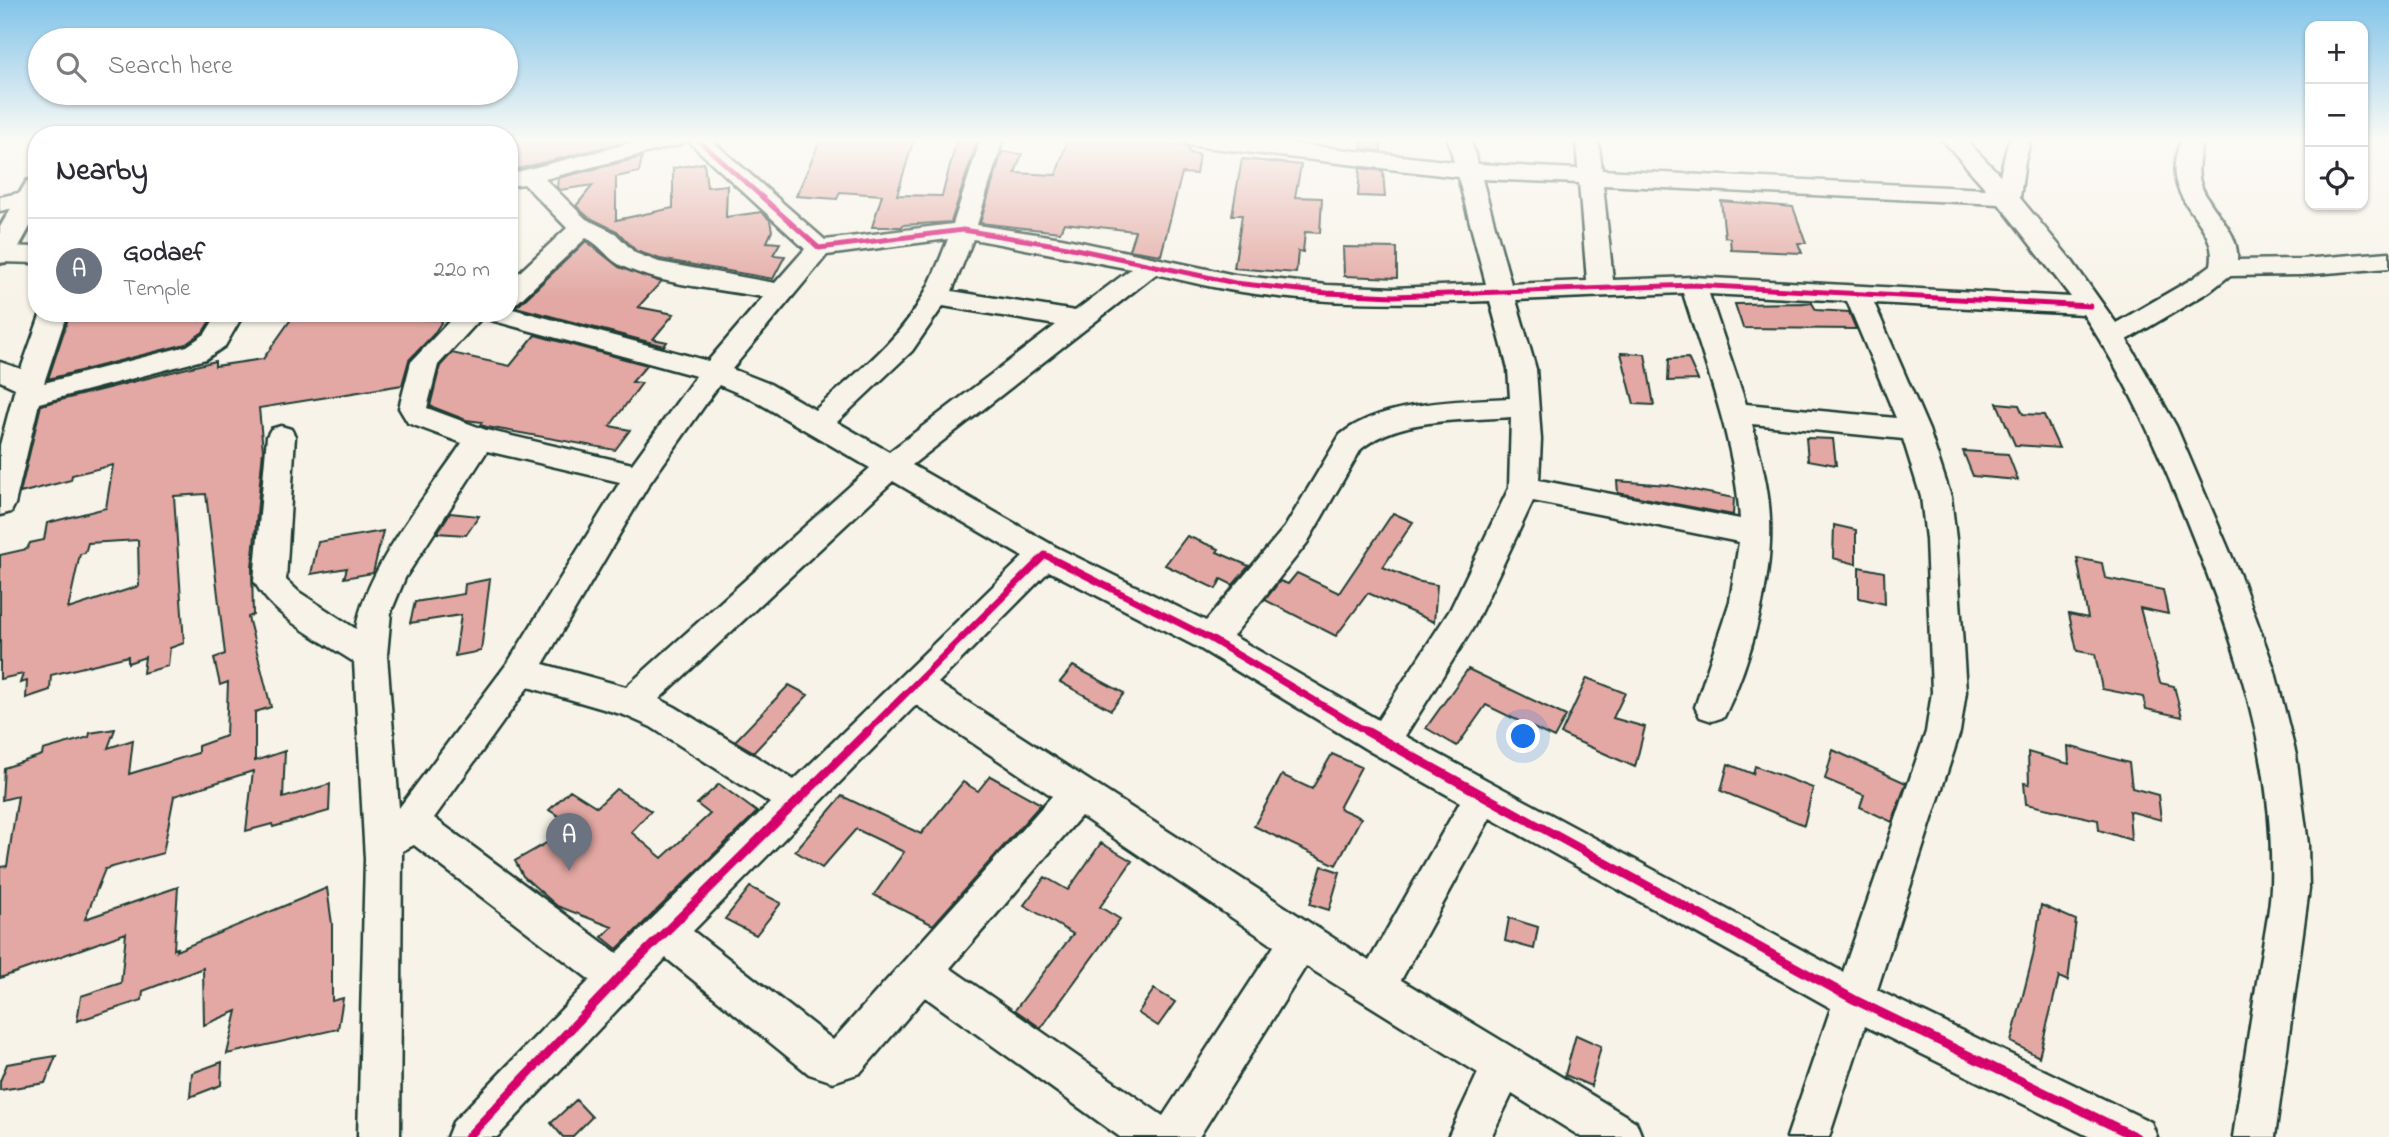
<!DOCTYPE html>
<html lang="en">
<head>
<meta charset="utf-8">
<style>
	body { margin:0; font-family:"Indie Flower",sans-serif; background:#f7f7f7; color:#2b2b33 }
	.controls { position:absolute; right:21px; top:21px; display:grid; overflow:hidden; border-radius:14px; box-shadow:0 2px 5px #0004 }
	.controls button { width:63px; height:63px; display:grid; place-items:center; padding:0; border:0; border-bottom:2px solid #e1e1e2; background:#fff; color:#2b2b33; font:35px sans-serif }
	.you { position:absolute; left:1524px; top:737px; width:24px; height:24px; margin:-18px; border:5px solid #fff; border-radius:50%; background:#1a73e8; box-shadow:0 0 0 10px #1a73e833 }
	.badge { display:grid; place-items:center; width:46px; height:46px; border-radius:50%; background:#ea580c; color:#fff; font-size:23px; font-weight:700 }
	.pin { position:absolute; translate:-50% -58px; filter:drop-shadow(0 2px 4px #0008) }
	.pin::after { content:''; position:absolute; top:37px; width:24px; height:21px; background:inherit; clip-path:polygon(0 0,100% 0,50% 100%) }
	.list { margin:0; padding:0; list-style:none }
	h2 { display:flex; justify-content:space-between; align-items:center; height:91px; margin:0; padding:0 28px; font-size:30px }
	h2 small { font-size:23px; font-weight:400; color:#7c7c81 }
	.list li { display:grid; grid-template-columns:46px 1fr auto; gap:21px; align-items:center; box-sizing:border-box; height:105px; padding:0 28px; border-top:2px solid #e1e1e2 }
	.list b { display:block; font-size:26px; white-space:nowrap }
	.list p { margin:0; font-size:23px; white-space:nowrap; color:#7c7c81 }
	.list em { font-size:23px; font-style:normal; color:#7c7c81 }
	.icon { flex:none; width:38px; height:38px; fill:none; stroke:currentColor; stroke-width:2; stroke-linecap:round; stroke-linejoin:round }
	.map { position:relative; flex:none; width:2389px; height:1137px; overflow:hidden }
	.search { position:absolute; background:#fff; box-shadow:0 2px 5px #0004; left:28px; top:28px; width:490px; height:77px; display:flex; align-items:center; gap:18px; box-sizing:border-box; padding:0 24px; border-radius:38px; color:#7c7c81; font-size:26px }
	.panel { position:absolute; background:#fff; box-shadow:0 2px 5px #0004; left:28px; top:126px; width:490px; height:196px; border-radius:28px }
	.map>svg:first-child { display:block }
	.building { fill:#e3a8a3; stroke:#1f3d34; stroke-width:2; fill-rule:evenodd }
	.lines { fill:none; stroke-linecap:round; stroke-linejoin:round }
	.street-casing { stroke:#1f3d34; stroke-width:5 }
	.secondary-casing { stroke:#1f3d34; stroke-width:6 }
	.street { fill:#f7f3e8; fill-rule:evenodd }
	.secondary { fill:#f7f3e8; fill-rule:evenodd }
	.cycleway-far2-casing { stroke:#f7f3e8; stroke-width:9 }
	.cycleway-far1-casing { stroke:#f7f3e8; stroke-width:11 }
	.cycleway-casing { stroke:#f7f3e8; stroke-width:13 }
	.cycleway-far2 { stroke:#d6006c; stroke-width:5 }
	.cycleway-far1 { stroke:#d6006c; stroke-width:7 }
	.cycleway { stroke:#d6006c; stroke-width:9 }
</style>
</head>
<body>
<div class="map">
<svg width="2389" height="1137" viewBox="0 0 2389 1137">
	<rect width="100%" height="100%" fill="#f7f3e8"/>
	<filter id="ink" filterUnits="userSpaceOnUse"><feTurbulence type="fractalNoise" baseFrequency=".0143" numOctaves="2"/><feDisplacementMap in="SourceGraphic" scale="14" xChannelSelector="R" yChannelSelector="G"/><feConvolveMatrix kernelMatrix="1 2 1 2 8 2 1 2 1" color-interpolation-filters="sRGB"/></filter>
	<g filter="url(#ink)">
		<path class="building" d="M 509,139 L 637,139 L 509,171 Z
			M 821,139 L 914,139 L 897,195 L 942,196 L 957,139 L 978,139 L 951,222 L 903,225 L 902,227 L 872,227 L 882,195 L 840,192 L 837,199 L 796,196 Z
			M 1068,139 L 1150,141 L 1150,143 L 1186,146 L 1189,147 L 1188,153 L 1199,154 L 1196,174 L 1182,173 L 1161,255 L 1129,250 L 1135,231 L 1064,223 L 1060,232 L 980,223 L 1002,152 L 1022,154 L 1015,173 L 1056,175 Z
			M 1362,139 L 1380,139 L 1381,151 L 1361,149 Z
			M 642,157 L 639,172 L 616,177 L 616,220 L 673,208 L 673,168 L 704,163 L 707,187 L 727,185 L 726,217 L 761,212 L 770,220 L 772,231 L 767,242 L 780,243 L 773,255 L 785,256 L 773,279 L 660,259 L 636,251 L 617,231 L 588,217 L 576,206 L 593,185 L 560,190 L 557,187 L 558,178 Z
			M 1242,159 L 1301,165 L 1295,197 L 1322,198 L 1320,233 L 1305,232 L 1303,252 L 1298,251 L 1296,273 L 1234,268 L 1242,215 L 1232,215 Z
			M 1360,168 L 1383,171 L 1385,197 L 1358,196 Z
			M 1721,201 L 1793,207 L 1806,243 L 1798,243 L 1802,253 L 1731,250 L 1730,238 L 1725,237 Z
			M 586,241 L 619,267 L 661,282 L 638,307 L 674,314 L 653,339 L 667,342 L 664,346 L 512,306 L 520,304 Z
			M 1343,247 L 1397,248 L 1397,278 L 1344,276 Z
			M 1812,303 L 1816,310 L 1849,312 L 1856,329 L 1743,328 L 1735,304 Z
			M 103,313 L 215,313 L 203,332 L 186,344 L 48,379 L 68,319 Z
			M 351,313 L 402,313 L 399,318 L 443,320 L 433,335 L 409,360 L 402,385 L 259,408 L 263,450 L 252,567 L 253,615 L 248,617 L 271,707 L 255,712 L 255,761 L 285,751 L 283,798 L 330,784 L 329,811 L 273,827 L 272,824 L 246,831 L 253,771 L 174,796 L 163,853 L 105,869 L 85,919 L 178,887 L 174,949 L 177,948 L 176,951 L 327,888 L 332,924 L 332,1001 L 343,998 L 338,1029 L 227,1054 L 237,1011 L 204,1025 L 203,968 L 143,991 L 142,1000 L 77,1021 L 81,996 L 121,983 L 126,933 L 0,978 L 0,867 L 7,866 L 18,796 L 2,800 L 4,768 L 42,755 L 43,750 L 89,737 L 90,733 L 115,729 L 108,748 L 133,740 L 129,774 L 198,753 L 198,746 L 226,736 L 228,682 L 220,685 L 214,658 L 225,654 L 206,494 L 174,496 L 184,643 L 170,648 L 168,666 L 143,673 L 145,657 L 128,663 L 128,656 L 51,675 L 50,690 L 26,698 L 27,681 L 20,683 L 23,674 L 0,679 L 0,555 L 27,549 L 30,543 L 44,540 L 47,523 L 106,508 L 113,465 L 72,475 L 71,480 L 20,493 L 41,405 L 215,361 L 215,366 L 263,359 L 294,315 L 349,317 ZM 138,540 L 139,586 L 68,609 L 80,554 L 85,553 L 88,543 Z
			M 535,335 L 647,365 L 632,382 L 642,383 L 610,426 L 630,430 L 615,450 L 487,427 L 480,425 L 482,422 L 466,420 L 430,406 L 440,366 L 452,353 L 510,366 Z
			M 1621,353 L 1645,354 L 1654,405 L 1634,404 Z
			M 1688,358 L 1698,380 L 1668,381 L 1669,359 Z
			M 1997,403 L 2019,405 L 2023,414 L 2044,415 L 2059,448 L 2015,445 Z
			M 1806,438 L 1833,439 L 1836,465 L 1808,460 Z
			M 1963,451 L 2008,454 L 2018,480 L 1973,476 Z
			M 1617,481 L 1667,485 L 1734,498 L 1733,515 L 1618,493 Z
			M 450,513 L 479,516 L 466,535 L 437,533 Z
			M 1393,513 L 1413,522 L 1383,567 L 1416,581 L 1437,585 L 1434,622 L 1368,593 L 1336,636 L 1265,600 L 1280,581 L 1288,584 L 1297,573 L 1339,593 Z
			M 1834,525 L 1856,530 L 1856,564 L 1833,558 Z
			M 383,531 L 373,573 L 344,578 L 347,568 L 311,574 L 318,542 Z
			M 1187,536 L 1219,549 L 1217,552 L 1249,566 L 1233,585 L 1221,579 L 1216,589 L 1165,565 Z
			M 2077,558 L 2102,563 L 2105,578 L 2163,590 L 2168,614 L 2140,608 L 2160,683 L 2174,686 L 2182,717 L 2146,709 L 2143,697 L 2102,689 L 2095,654 L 2077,651 L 2069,614 L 2088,618 Z
			M 1859,567 L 1884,572 L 1885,604 L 1859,598 Z
			M 490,579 L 481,651 L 455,656 L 461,615 L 410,623 L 415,602 L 464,594 L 465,584 Z
			M 1073,666 L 1124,693 L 1111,710 L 1060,682 Z
			M 1468,669 L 1566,716 L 1554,738 L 1486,705 L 1457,746 L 1426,728 Z
			M 1587,678 L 1625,693 L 1613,718 L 1645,727 L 1635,767 L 1561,734 Z
			M 789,685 L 808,695 L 754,752 L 735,741 Z
			M 2068,746 L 2129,763 L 2132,788 L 2158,795 L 2161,820 L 2129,811 L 2131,840 L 2099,830 L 2098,820 L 2026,804 L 2024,783 L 2029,784 L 2028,752 L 2069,764 Z
			M 1833,750 L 1906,783 L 1892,822 L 1860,807 L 1864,795 L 1825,779 Z
			M 1332,754 L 1361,767 L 1339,808 L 1361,818 L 1336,865 L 1254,826 L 1282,775 L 1312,789 Z
			M 1728,764 L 1753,774 L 1755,766 L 1813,788 L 1804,825 L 1721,791 Z
			M 990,776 L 1041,804 L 933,925 L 874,895 L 904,852 L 856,829 L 822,868 L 795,851 L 842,796 L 921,834 L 963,782 L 978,791 Z
			M 719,784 L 757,812 L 617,949 L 602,937 L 612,927 L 557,906 L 523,876 L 515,861 L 548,842 L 568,822 L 549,810 L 570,790 L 597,807 L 616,789 L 651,811 L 631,832 L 662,858 L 710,814 L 697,804 Z
			M 1101,843 L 1132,861 L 1100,907 L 1120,919 L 1041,1028 L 1015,1010 L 1073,934 L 1024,905 L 1045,877 L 1068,890 Z
			M 1322,866 L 1340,872 L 1329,910 L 1310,904 Z
			M 750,887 L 781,903 L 756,935 L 725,919 Z
			M 2041,905 L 2076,920 L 2068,981 L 2059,977 L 2039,1057 L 2011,1042 L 2033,956 Z
			M 1509,918 L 1538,927 L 1534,949 L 1505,941 Z
			M 1154,989 L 1175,1002 L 1158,1026 L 1138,1013 Z
			M 1576,1035 L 1601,1046 L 1591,1086 L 1565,1075 Z
			M 56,1056 L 45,1083 L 0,1090 L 0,1081 L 7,1064 Z
			M 222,1062 L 221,1085 L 190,1097 L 192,1073 Z
			M 576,1100 L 592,1117 L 572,1137 L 563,1137 L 551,1123 Z"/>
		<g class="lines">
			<defs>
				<path id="street" d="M 647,139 L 684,139 L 681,144 L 545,179 L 586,219 L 615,233 L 635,253 L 659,262 L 775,283 L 805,249 L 686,139 L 710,139 L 825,240 L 953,224 L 981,139 L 1003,139 L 977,225 L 1062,238 L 1235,275 L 1327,285 L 1394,288 L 1486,284 L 1458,177 L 1195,146 L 1187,144 L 1184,139 L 1251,139 L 1454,162 L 1448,139 L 1470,139 L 1478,164 L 1578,169 L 1576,139 L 1598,139 L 1602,170 L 1986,189 L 1942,139 L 1965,139 L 2000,175 L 2009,139 L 2031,139 L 2025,161 L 2020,198 L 2072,261 L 2116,323 L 2192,279 L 2211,265 C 2218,231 2183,212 2176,182 C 2172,168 2177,152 2181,139 L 2203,139 C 2200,153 2196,168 2200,182 C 2208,210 2240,229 2237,260 L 2302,259 L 2389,252 L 2389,268 L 2302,275 L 2229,276 L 2210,291 L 2127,340 L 2176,426 L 2243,583 L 2274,668 L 2296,755 L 2308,844 L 2309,889 L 2275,1137 L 2233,1137 C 2241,1081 2250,1025 2259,969 C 2263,942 2270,913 2271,886 C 2275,758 2234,639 2187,522 C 2157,448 2128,381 2083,314 L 1874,303 L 1929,430 L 1951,497 L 1956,539 L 1966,692 L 1960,732 L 1877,990 L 2151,1122 L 2157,1137 L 2090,1137 L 1865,1026 L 1829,1137 L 1787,1137 L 1831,1008 L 1490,818 L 1401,980 L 1636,1122 L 1642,1137 L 1581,1137 L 1512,1094 L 1491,1137 L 1448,1137 L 1478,1073 L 1306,966 L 1199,1137 L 1120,1137 L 925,997 L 860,1073 L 833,1082 L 809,1074 L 666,958 L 497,1137 L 447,1137 L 453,1122 L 590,980 L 414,845 L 402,851 L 400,1137 L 358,1137 L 365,859 L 354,662 C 319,639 274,618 254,581 L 267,436 L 271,429 L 281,426 L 291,429 L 295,436 L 286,580 L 299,592 L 356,629 C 366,567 427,496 462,443 L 408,423 L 399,408 L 411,362 L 457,313 L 509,313 L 509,308 L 708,361 L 763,297 C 719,289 659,285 620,265 C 607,258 600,244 586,238 L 518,302 L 509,304 L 509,282 L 567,228 L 524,184 L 509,186 L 509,174 ZM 1482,179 L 1579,183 L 1587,281 L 1511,284 ZM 1603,185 L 1999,204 L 2071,297 L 1693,277 L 1613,280 ZM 948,239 C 938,265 928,290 914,311 C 888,350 849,379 815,410 L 770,384 L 732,369 L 827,255 ZM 973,239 L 1131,269 L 1075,311 L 952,291 ZM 1156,274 C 1182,280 1209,287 1235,291 C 1320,305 1405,304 1490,301 L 1508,369 L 1510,398 C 1458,401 1381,401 1340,435 L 1285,527 L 1206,621 L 1056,547 L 912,465 ZM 1683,293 C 1706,367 1735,442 1740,519 L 1539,480 L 1541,440 L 1536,369 L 1516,300 ZM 1709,294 L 1847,301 L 1896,418 L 1746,404 ZM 943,306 L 1056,325 L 889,452 L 837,422 L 912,351 ZM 484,315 L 487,319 L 696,376 L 632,464 L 486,430 L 427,408 L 438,365 ZM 719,385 L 750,398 L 870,468 L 626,687 L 543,664 L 649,484 ZM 1511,417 L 1509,488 L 1450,610 L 1378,720 L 1233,636 L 1307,543 L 1361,449 C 1399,417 1463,421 1511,417 ZM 1752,424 L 1903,439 L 1921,497 L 1926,539 L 1932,692 L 1926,732 L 1843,972 L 1405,736 L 1474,626 L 1533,501 L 1739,542 L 1730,601 L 1695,707 L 1700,717 L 1712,721 L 1724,717 C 1751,662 1773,581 1770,519 C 1769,487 1760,456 1752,424 ZM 487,451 L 620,482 L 509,661 L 399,808 L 387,655 L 391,612 L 405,578 ZM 893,481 L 1023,557 L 794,780 L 675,707 L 659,699 ZM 1049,571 L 1199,648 L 1371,752 L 1460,802 L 1369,961 L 938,683 ZM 528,687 L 624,715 L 651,727 L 770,803 L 617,953 L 434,818 ZM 916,705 L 1052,796 L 833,1040 L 693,931 ZM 1081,816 L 1274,946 L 1163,1116 L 950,968 Z
					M 32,190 L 37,191 L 37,203 L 0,211 L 0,197 Z
					M 0,246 L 37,247 L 37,263 L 0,262 Z
					M 41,313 L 67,313 L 44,383 L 187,346 L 205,334 L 218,313 L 244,313 L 225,346 L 206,359 L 39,403 L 15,504 L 11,512 L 0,515 L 0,445 L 15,388 L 0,381 L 0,362 L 21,369 Z"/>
				<path id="secondary" d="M 37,178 L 37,214 L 11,261 L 0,263 L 0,227 L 27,181 Z"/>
			</defs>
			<use href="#street" class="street-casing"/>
			<use href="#secondary" class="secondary-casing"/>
			<use href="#street" class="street"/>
			<use href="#secondary" class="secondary"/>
			<defs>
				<path id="cycleway-far2" d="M 697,139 L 819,248 L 963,230 L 1062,246 L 1235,283 L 1327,293 L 1394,296 L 1693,285 L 2090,306"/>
				<path id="cycleway-far1" d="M 866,733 L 1045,555 L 1211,639 L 1369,733"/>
				<path id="cycleway" d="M 1366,731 L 1855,1000 L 2136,1137
					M 468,1137 L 619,978 L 868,731"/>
			</defs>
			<use href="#cycleway-far2" class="cycleway-far2-casing"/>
			<use href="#cycleway-far1" class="cycleway-far1-casing"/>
			<use href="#cycleway" class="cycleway-casing"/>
			<use href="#cycleway-far2" class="cycleway-far2"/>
			<use href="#cycleway-far1" class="cycleway-far1"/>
			<use href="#cycleway" class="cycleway"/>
		</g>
	</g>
	<linearGradient id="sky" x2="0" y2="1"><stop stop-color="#83c4e9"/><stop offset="0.47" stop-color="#fbfaf5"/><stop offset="1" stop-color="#fbfaf5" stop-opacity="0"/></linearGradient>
	<rect width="2389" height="298" fill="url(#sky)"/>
</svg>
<div class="controls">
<button>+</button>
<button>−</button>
<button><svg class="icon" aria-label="locate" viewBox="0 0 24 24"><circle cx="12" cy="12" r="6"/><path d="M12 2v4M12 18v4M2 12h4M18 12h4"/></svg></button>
</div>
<div class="you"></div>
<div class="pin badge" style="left:569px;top:871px;background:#6b7280">A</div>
<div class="search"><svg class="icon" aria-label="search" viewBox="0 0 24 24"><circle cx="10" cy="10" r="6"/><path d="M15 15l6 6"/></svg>Search here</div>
<section class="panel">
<h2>Nearby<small></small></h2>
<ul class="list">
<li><span class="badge" style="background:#6b7280">A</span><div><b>Godaef</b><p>Temple</p></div><em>220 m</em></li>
</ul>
</section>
</div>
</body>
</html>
